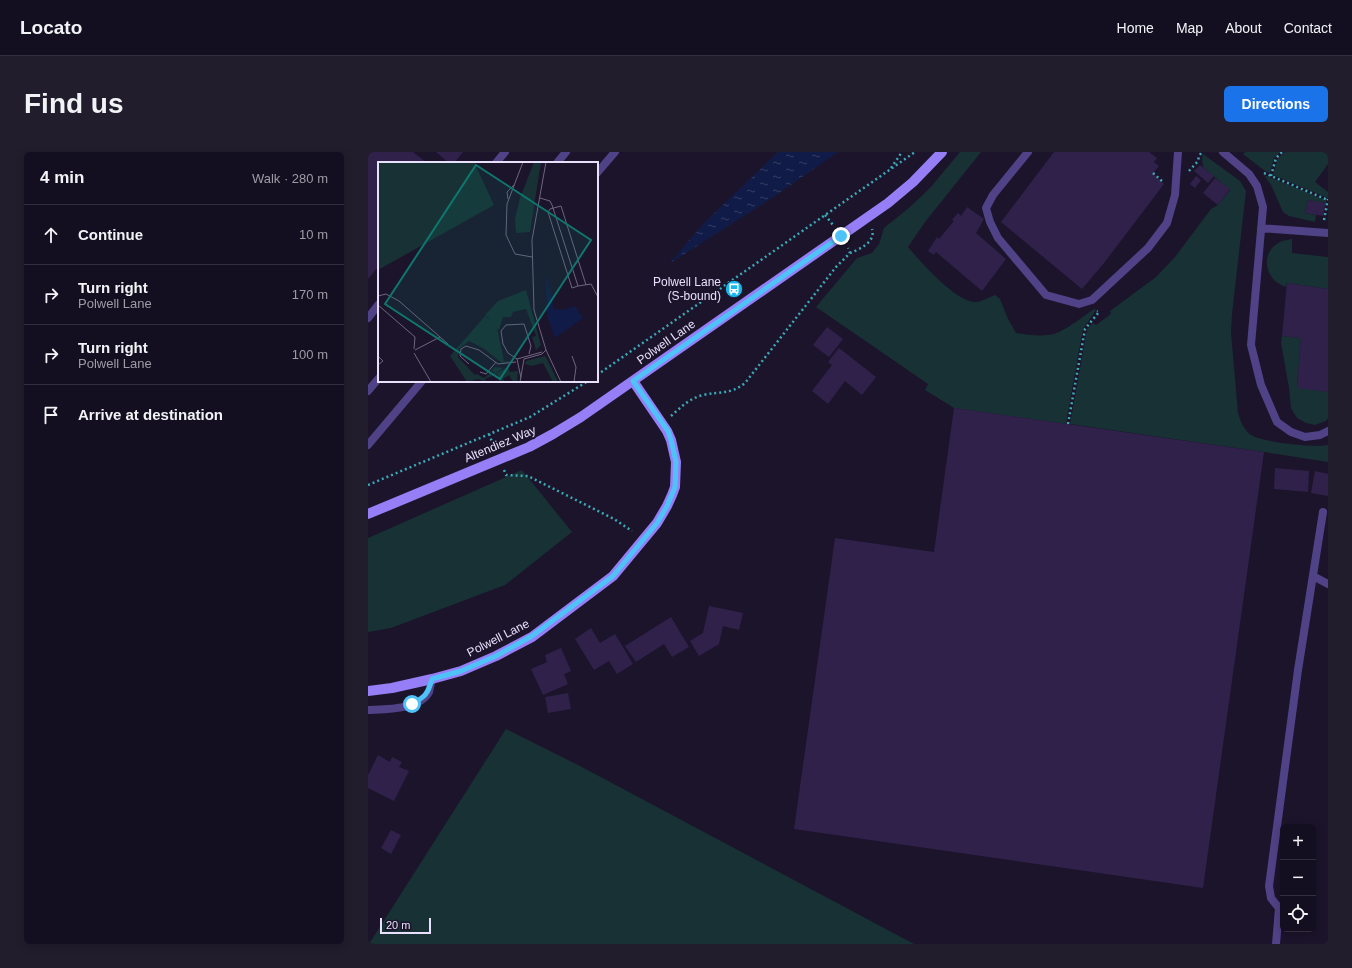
<!DOCTYPE html>
<html lang="en">
<head>
<meta charset="utf-8">
<style>
	body { margin:0; font-family:Arial,sans-serif; background:#211d2d; color:#f1f3f6 }
	.controls { position:absolute; right:12px; bottom:12px; display:grid; overflow:hidden; border-radius:6px; box-shadow:0 2px 10px #0003 }
	.controls button { width:36px; height:36px; display:grid; place-items:center; padding:0; border:0; border-bottom:1px solid #332f3e; background:#140f20; color:#f1f3f6; font:20px sans-serif }
	.scale { position:absolute; left:12px; bottom:10px; width:51px; box-sizing:border-box; padding-left:4px; border:2px solid #e8e0fd; border-top:0; font-size:11px; line-height:14px; white-space:nowrap; color:#e8e0fd; -webkit-text-stroke:3px #1b142b; paint-order:stroke }
	.stop { position:absolute; width:12px; height:12px; margin:-9px; border:3px solid #4fc3f7; border-radius:50%; background:#fff }
	.stop.end { background:#4fc3f7; border-color:#fff; box-shadow:0 1px 4px #0008 }
	.list { margin:0; padding:0; list-style:none }
	h2 { display:flex; justify-content:space-between; align-items:center; height:52px; margin:0; padding:0 16px; font-size:17px }
	h2 small { font-size:13px; font-weight:400; color:#9d9ca5 }
	.list li { display:grid; grid-template-columns:26px 1fr auto; gap:12px; align-items:center; box-sizing:border-box; height:60px; padding:0 16px; border-top:1px solid #332f3e }
	.list b { display:block; font-size:15px; white-space:nowrap }
	.list p { margin:0; font-size:13px; white-space:nowrap; color:#9d9ca5 }
	.list em { font-size:13px; font-style:normal; color:#9d9ca5 }
	.icon { flex:none; width:22px; height:22px; fill:none; stroke:currentColor; stroke-width:2; stroke-linecap:round; stroke-linejoin:round }
	.map { position:relative; flex:none; width:960px; height:792px; overflow:hidden; border-radius:6px }
	header { display:flex; align-items:center; gap:24px; box-sizing:border-box; height:56px; padding:0 20px; background:#140f20; border-bottom:1px solid #332f3e }
	header strong { font-size:19px }
	nav { display:flex; gap:22px; margin-inline-start:auto; font-size:14px }
	.intro { display:flex; align-items:center; justify-content:space-between; box-sizing:border-box; height:96px; padding:0 24px }
	h1 { margin:0; font-size:28px }
	.button { padding:10px 18px; border-radius:6px; background:#1a73e8; color:#fff; font-size:14px; font-weight:700 }
	main { display:flex; gap:24px; padding:0 24px }
	aside { flex:1; background:#140f20; border-radius:6px; box-shadow:0 2px 10px #0003 }
	.map>svg:first-child { display:block }
	.green { fill:#173135 }
	.water { fill:url(#water-ripples) }
	.building { fill:#30214b }
	.lines { fill:none; stroke-linecap:round; stroke-linejoin:round }
	.path { stroke:#3ba9b6; stroke-width:2.5; stroke-dasharray:2 3; stroke-linecap:butt }
	.lane { stroke:#504286; stroke-width:8 }
	.secondary { stroke:#957ef6; stroke-width:10 }
	.route { stroke:#4fc3f7; stroke-width:5 }
	.labels { text-anchor:middle; stroke-width:4; stroke-linejoin:round; paint-order:stroke }
	.poi-label { font-size:12px; fill:#e8e0fd; stroke:#1b142b; text-anchor:end }
	.street-label { font-size:12px; fill:#e8e0fd; stroke:#1b142b }
	.inset-road { fill:none; stroke:#6d667f; stroke-width:1 }
	.view { fill:#0f766e; fill-opacity:0.15; stroke:#0f766e; stroke-width:2 }
	.inset-edge { fill:none; stroke:#e8e0fd; stroke-width:2 }
</style>
</head>
<body>
<header>
<strong>Locato</strong>
<nav><a>Home</a><a>Map</a><a>About</a><a>Contact</a></nav>
</header>
<div class="intro"><h1>Find us</h1><a class="button">Directions</a></div>
<main>
<aside>
<h2>4 min<small>Walk · 280 m</small></h2>
<ul class="list">
<li><svg class="icon" aria-label="ahead" viewBox="0 0 24 24"><path d="M12 20V5M6 11l6-6 6 6"/></svg><div><b>Continue</b></div><em>10 m</em></li>
<li><svg class="icon" aria-label="right" viewBox="0 0 24 24"><path d="M7 20v-9h11M14 6l5 5-5 5"/></svg><div><b>Turn right</b><p>Polwell Lane</p></div><em>170 m</em></li>
<li><svg class="icon" aria-label="right" viewBox="0 0 24 24"><path d="M7 20v-9h11M14 6l5 5-5 5"/></svg><div><b>Turn right</b><p>Polwell Lane</p></div><em>100 m</em></li>
<li><svg class="icon" aria-label="arrive" viewBox="0 0 24 24"><path d="M6 21V4h12l-3 4 3 4H6"/></svg><div><b>Arrive at destination</b></div></li>
</ul>
</aside>
<div class="map">
<svg width="960" height="792" viewBox="0 0 960 792">
	<defs>
		<pattern id="water-ripples" width="26" height="14" patternUnits="userSpaceOnUse"><rect width="26" height="14" fill="#101b48"/><path d="M2 4q2-2 4 0t4 0M15 11q2-2 4 0t4 0" fill="none" stroke="#333c63"/></pattern>
	</defs>
	<rect width="100%" height="100%" fill="#1b142b"/>
	<path class="green" d="M 592,0 L 613,0 L 557,70 L 540,95 C 552,109 589,152 609,150 C 615,149 622,145 627,143 L 632,147 L 640,167 L 648,181 C 662,183 677,186 691,180 C 702,175 716,164 726,157 L 728,158 L 715,177 L 698,272 L 586,256 L 557,238 L 560,232 L 448,155 L 489,106 L 504,101 L 511,92 L 516,76 L 542,55 L 562,36 Z
		M 877,0 L 912,0 L 906,6 L 902,21 L 897,19 L 875,2 Z
		M 917,0 L 960,0 L 960,12 L 947,30 L 960,40 L 960,46 L 905,23 L 910,6 Z
		M 835,2 L 872,29 L 878,39 L 864,162 L 863,181 L 870,261 C 873,270 875,277 883,283 C 893,290 947,296 960,293 L 960,310 L 896,300 L 702,272 L 719,177 L 725,171 L 728,173 L 743,162 L 742,159 L 788,125 L 807,105 L 843,57 L 850,53 L 862,38 L 835,15 L 834,7 Z
		M 896,23 L 958,48 L 958,51 L 940,48 L 937,61 L 948,63 L 947,70 L 921,64 L 915,60 L 903,33 Z
		M 924,87 L 924,101 L 960,105 L 960,137 L 919,131 L 918,135 C 913,133 906,130 903,124 C 895,112 899,96 912,90 C 916,88 921,88 924,87 Z
		M 914,184 L 933,186 L 929,235 L 960,240 L 960,266 L 958,269 L 947,273 L 938,271 L 929,266 L 923,256 L 921,236 L 913,191 Z
		M 154,318 L 204,380 L 137,433 L 23,476 L 0,480 L 0,386 Z
		M 138,577 L 212,614 L 546,792 L 1,792 Z"/>
	<path class="water" d="M 410,0 L 470,0 L 404,46 L 301,112 L 336,71 Z"/>
	<path class="building" d="M 0,0 L 45,0 L 59,11 L 11,11 L 11,114 L 0,127 Z
		M 68,0 L 95,0 L 86,11 L 81,11 Z
		M 686,0 L 781,0 L 789,6 L 786,10 L 791,14 L 785,21 L 796,32 L 736,111 L 714,137 L 633,70 Z
		M 832,13 L 846,24 L 840,31 L 826,19 Z
		M 828,24 L 833,28 L 827,36 L 822,32 Z
		M 847,26 L 862,37 L 850,53 L 835,41 Z
		M 940,48 L 958,51 L 955,64 L 937,61 Z
		M 599,55 L 616,67 L 608,81 L 638,107 L 614,139 L 568,100 L 566,103 L 560,99 L 569,85 L 571,87 L 586,69 L 584,68 L 590,61 L 593,64 Z
		M 919,131 L 960,137 L 960,240 L 929,236 L 933,186 L 914,184 Z
		M 459,175 L 475,187 L 461,205 L 445,193 Z
		M 471,196 L 508,225 L 494,243 L 477,229 L 460,252 L 444,239 L 464,213 L 460,210 Z
		M 586,256 L 896,300 L 835,736 L 426,677 L 467,386 L 566,400 Z
		M 907,316 L 941,319 L 940,340 L 906,337 Z
		M 947,319 L 960,322 L 960,344 L 943,341 Z
		M 341,454 L 375,461 L 371,478 L 355,474 L 351,492 L 331,504 L 322,489 L 335,481 Z
		M 303,465 L 321,495 L 304,505 L 296,492 L 268,510 L 257,494 Z
		M 223,476 L 232,491 L 247,482 L 265,512 L 249,522 L 241,509 L 226,518 L 207,487 Z
		M 193,496 L 203,519 L 196,522 L 200,532 L 175,543 L 163,517 L 179,510 L 177,503 Z
		M 200,541 L 203,557 L 180,561 L 177,545 Z
		M 10,603 L 22,610 L 24,605 L 34,610 L 31,615 L 41,619 L 26,649 L 0,636 L 0,623 Z
		M 23,678 L 33,683 L 23,702 L 13,696 Z"/>
	<g class="lines">
		<path class="path" d="M 523,16 L 534,0
			M 821,19 L 830,9 L 831,4 L 834,0
			M 785,21 L 795,30
			M 896,21 L 960,48
			M 903,24 L 908,6 L 914,0
			M 457,63 L 465,73
			M 956,68 L 960,47
			M 482,101 C 492,97 508,90 504,77
			M 229,223 L 547,0
			M 303,264 C 313,255 322,246 335,243 C 352,239 362,243 377,231 L 468,115 L 482,101 L 480,96
			M 700,272 L 717,177 L 731,160 L 729,159
			M 121,282 L 126,295
			M 136,318 L 138,323 L 160,324 L 246,367 L 264,379
			M 0,333 L 162,265 L 220,229"/>
		<path class="lane" d="M 660,0 L 625,43 L 618,56 L 622,70 L 630,86 L 678,143 L 711,152 L 724,148 L 780,96 L 799,71 L 807,43 L 810,0
			M 855,0 L 881,22 L 889,34 L 895,55 L 883,193 L 893,233 L 909,270 L 923,280 L 937,285 L 952,283 L 960,279
			M 128,11 L 137,0
			M 189,11 L 198,0
			M 229,21 L 247,0
			M 893,76 L 960,81
			M 0,166 L 11,152
			M 0,239 L 11,226
			M 0,293 L 54,229
			M 945,424 L 960,432
			M 0,558 C 17,557 51,558 61,540 C 62,536 63,531 64,527
			M 908,792 L 911,756 L 903,746 L 901,734 L 930,518 L 955,360"/>
		<path class="secondary" d="M 0,362 L 161,295 L 185,282 L 213,265 L 520,51 L 545,30 L 574,0
			M 0,539 L 24,536 L 64,527 L 93,519 L 128,504 L 164,485 L 245,424 L 289,371 L 299,354 L 304,343 L 307,335 L 308,310 L 303,288 L 299,279 L 265,229"/>
	</g>
	<g class="lines">
		<path class="route" d="M 44,552 C 57,545 60,542 64,527 L 93,519 L 128,504 L 164,484 L 245,424 L 289,371 L 299,354 L 307,335 L 308,310 L 303,288 L 300,279 L 265,229 L 473,84"/>
	</g>
	<defs>
		<symbol id="bus-disc" viewBox="-11 -11 22 22"><circle r="9.5" fill="#1ab6ee" stroke="#1b142b"/><path d="M-5-6H5V4H4V6H2V4H-2V6H-4V4H-5ZM-3.5-4V0h7V-4ZM-3.5 1.2v1.5H-2V1.2ZM2 1.2v1.5H3.5V1.2Z" fill="#fff"/></symbol>
	</defs>
	<g fill-rule="evenodd">
		<use href="#bus-disc" x="356" y="127" width="20" height="20"/>
	</g>
	<g class="labels">
		<g class="poi-label">
			<text x="353" y="134">Polwell Lane<tspan x="353" dy="14">(S-bound)</tspan></text>
		</g>
		<g class="street-label">
			<text transform="translate(298 190) rotate(-35)" y="4">Polwell Lane</text>
			<text transform="translate(132 292) rotate(-23)" y="4">Altendiez Way</text>
			<text transform="translate(130 486) rotate(-27)" y="4">Polwell Lane</text>
		</g>
	</g>
	<g transform="translate(10 10)">
		<rect width="220" height="220" fill="#1b142b"/>
		<path d="M 0,0 L 96,0 L 116,43 L 0,108 ZM 156,0 L 163,0 L 152,70 L 138,71 L 137,57 L 142,36 ZM 148,128 L 163,183 L 158,188 L 154,175 L 158,174 L 148,147 L 135,150 L 133,155 L 125,155 L 121,168 L 107,153 L 120,139 ZM 107,154 L 119,165 L 126,199 L 134,199 L 124,201 L 105,186 L 91,179 L 81,187 L 80,195 L 97,213 L 99,212 L 106,216 L 113,210 L 115,212 L 117,210 L 113,209 L 117,205 L 125,206 L 115,213 L 130,205 L 132,210 L 140,209 L 139,220 L 135,220 L 131,213 L 125,217 L 127,220 L 122,220 L 119,212 L 107,217 L 108,220 L 100,217 L 89,220 L 72,194 ZM 167,194 L 168,195 L 180,220 L 175,220 L 165,201 L 154,204 L 147,202 L 148,199 Z" fill="#173135"/>
		<path d="M 168,111 L 176,147 L 185,148 L 197,144 L 205,156 L 177,176 L 169,154 Z" fill="#101b48"/>
		<path class="inset-road" d="M 145,0 L 129,42 L 128,73 L 137,92 L 154,95M 168,0 L 154,78 L 156,148 L 168,188 L 183,220M 162,36 L 172,39 L 174,43 L 200,124 L 213,122 L 220,135M 130,37 L 129,30 L 136,23M 200,124 L 194,126 L 170,50 L 172,47 L 183,44 L 208,123M 0,134 L 8,132 L 21,139 L 70,182M 0,143 L 37,175 L 36,187M 37,188 L 62,175M 36,191 L 53,220M 0,194 L 5,199 L 0,203M 194,194 L 198,205 L 196,220M 139,197 L 130,191 L 125,182 L 123,169 L 128,163 L 146,162 L 153,184 L 151,192M 91,202 L 82,194 L 83,187 L 88,184 L 101,188 L 120,202 L 138,200M 102,210 L 108,212 L 118,200M 143,216 L 139,197 L 164,190M 142,220 L 146,197 L 164,192 L 168,188"/>
		<path class="view" d="M 98,3 L 213,78 L 122,217 L 7,142 Z"/>
		<rect width="220" height="220" class="inset-edge"/>
	</g>
</svg>
<div class="controls">
<button>+</button>
<button>−</button>
<button><svg class="icon" aria-label="locate" viewBox="0 0 24 24"><circle cx="12" cy="12" r="6"/><path d="M12 2v4M12 18v4M2 12h4M18 12h4"/></svg></button>
</div>
<div class="scale">20 m</div>
<div class="stop" style="left:44px;top:552px"></div>
<div class="stop end" style="left:473px;top:84px"></div>
</div>
</main>
</body>
</html>
